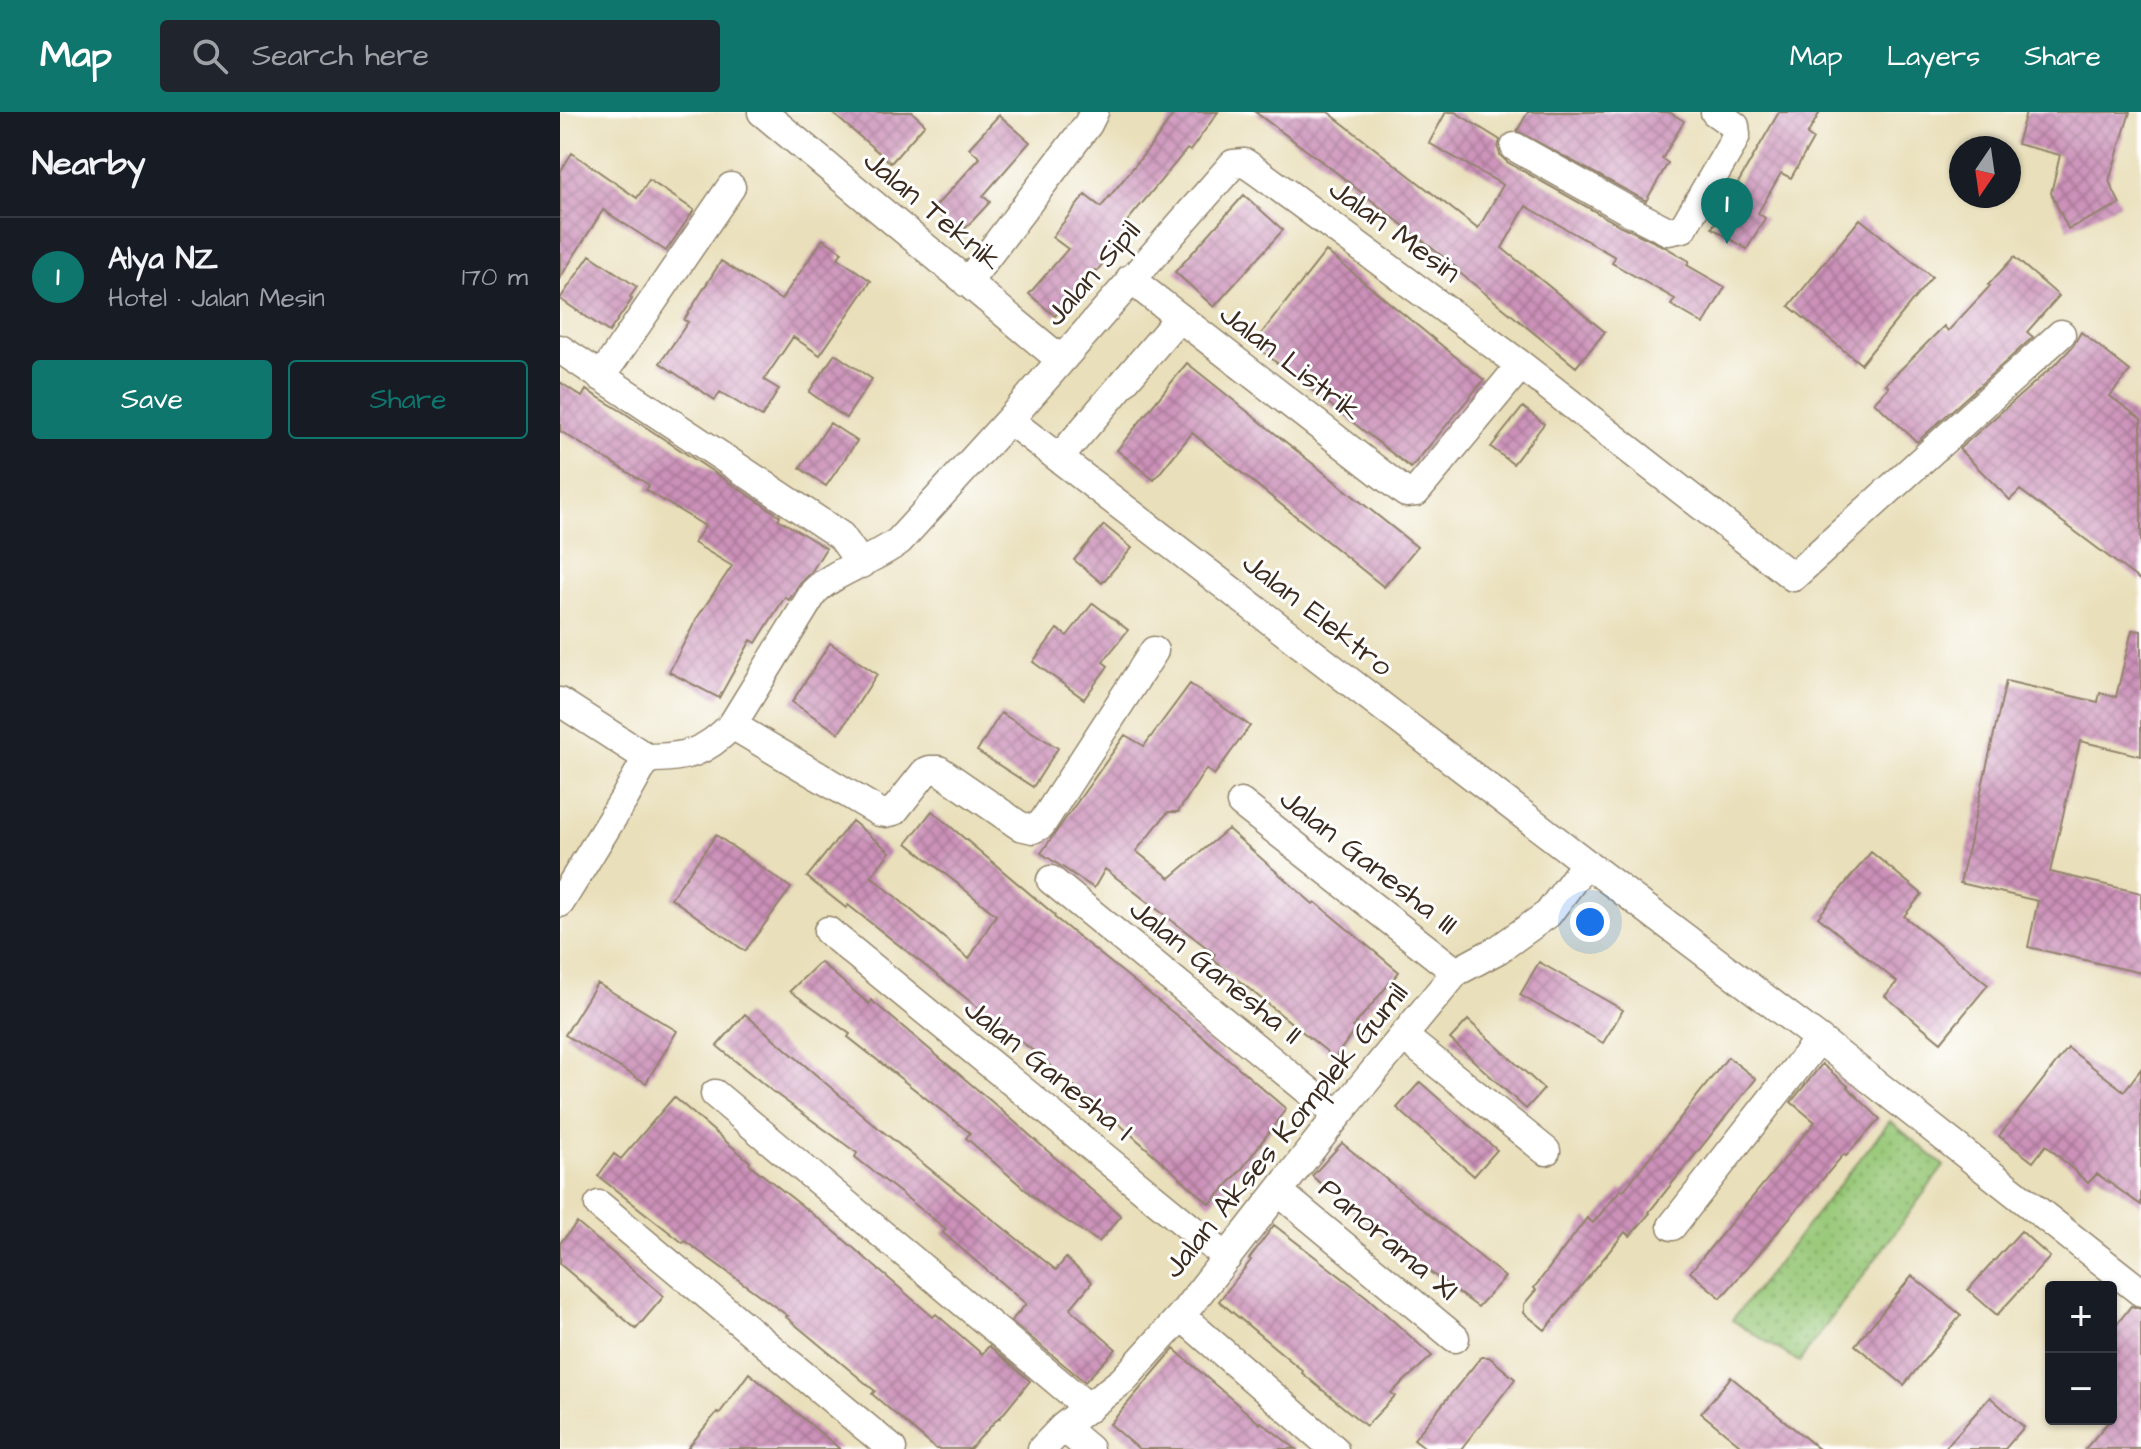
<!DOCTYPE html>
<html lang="en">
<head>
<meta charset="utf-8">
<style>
	body { margin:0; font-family:"Architects Daughter",sans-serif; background:#20242c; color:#f1f3f6 }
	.controls { position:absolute; right:24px; bottom:24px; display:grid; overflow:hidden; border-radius:8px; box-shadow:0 2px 6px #0004 }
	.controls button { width:72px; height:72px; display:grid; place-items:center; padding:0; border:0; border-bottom:2px solid #363941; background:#171b24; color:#f1f3f6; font:40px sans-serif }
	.compass { position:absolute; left:1389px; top:24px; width:72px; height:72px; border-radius:50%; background:#171b24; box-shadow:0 2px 6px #0004; rotate:193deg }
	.you { position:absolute; left:1030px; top:810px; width:28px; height:28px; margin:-20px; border:6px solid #fff; border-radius:50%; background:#1a73e8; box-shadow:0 0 0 12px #1a73e833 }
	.badge { display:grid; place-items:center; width:52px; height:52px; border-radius:50%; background:#0f766e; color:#fff; font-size:26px; font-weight:700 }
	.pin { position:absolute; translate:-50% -66px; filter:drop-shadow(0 2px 4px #0008) }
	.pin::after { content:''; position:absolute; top:42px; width:28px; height:24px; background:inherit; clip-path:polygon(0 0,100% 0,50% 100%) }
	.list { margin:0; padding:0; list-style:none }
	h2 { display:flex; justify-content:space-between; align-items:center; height:104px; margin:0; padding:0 32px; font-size:34px }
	h2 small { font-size:26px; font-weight:400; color:#9ea1a6 }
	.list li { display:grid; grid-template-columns:52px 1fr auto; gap:24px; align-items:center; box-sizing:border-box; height:120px; padding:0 32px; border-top:2px solid #363941 }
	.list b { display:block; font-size:30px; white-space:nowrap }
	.list p { margin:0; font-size:26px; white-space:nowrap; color:#9ea1a6 }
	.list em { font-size:26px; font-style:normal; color:#9ea1a6 }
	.actions { display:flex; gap:16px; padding:24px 32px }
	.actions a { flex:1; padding:18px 0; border:2px solid #0f766e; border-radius:8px; text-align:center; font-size:28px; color:#0f766e }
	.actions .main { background:#0f766e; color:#fff }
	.icon { flex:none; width:44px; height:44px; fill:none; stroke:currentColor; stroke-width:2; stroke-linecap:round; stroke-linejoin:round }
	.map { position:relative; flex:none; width:1581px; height:1337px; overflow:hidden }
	header { display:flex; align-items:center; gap:48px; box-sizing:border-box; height:112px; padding:0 40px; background:#0f766e; color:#fff }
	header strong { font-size:38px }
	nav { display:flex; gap:44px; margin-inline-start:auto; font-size:28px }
	.search { width:560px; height:72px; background:#20242c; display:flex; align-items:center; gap:20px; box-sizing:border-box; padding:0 28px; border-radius:8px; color:#9ea1a6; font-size:30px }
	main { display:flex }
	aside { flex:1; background:#171b24 }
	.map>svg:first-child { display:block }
	.park { fill:url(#park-dots); stroke:#68784a; stroke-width:2 }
	.building { fill:url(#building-cross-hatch) }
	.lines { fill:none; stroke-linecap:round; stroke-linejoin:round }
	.street-casing { stroke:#92846c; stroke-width:31 }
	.street { stroke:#fff; stroke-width:28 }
	.labels { text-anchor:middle; stroke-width:6; stroke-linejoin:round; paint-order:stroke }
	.street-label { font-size:30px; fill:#3b2a1e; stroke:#fff }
</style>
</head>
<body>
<header>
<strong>Map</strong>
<div class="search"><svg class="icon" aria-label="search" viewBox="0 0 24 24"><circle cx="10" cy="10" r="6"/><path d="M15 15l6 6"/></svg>Search here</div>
<nav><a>Map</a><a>Layers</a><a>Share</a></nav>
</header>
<main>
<aside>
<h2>Nearby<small></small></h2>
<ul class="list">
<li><span class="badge">1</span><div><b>Alya NZ</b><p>Hotel · Jalan Mesin</p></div><em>170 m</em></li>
</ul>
<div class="actions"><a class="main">Save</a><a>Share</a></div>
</aside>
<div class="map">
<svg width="1581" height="1337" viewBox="0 0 1581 1337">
	<defs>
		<pattern id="park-dots" width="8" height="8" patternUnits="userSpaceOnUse" patternTransform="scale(2)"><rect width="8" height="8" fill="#96c776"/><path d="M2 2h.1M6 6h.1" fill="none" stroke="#7ca260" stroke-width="1.8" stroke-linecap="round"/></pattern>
		<pattern id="building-cross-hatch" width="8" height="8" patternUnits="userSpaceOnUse" patternTransform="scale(2)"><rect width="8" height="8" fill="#cc91b9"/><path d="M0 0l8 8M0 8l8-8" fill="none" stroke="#a77796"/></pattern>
	</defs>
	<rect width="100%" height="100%" fill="#fff"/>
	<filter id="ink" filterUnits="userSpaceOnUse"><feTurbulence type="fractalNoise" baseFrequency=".0125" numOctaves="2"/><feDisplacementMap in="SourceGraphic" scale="16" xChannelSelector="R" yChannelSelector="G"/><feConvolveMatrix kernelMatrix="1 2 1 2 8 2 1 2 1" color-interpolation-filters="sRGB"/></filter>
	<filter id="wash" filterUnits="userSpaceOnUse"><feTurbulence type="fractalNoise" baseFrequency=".006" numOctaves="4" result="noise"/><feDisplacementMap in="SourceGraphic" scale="32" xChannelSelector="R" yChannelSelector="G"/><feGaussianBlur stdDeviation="1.8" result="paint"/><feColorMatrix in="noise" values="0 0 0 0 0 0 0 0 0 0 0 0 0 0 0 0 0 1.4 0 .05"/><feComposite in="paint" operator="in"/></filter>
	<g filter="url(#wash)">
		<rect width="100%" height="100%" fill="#e9dfba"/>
		<path class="park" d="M 1330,1009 L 1384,1054 L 1239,1250 L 1172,1208 Z"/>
		<g id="blocks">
			<path class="building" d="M 271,0 L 352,0 L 365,12 L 331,51 Z
				M 615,0 L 658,0 L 630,39 L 627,37 L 564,113 L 569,117 L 537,159 L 535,158 L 495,204 L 469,182 L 508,137 L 492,125 L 525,83 L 541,95 L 594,30 Z
				M 695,0 L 768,0 L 918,117 L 943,73 L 869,31 L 886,0 L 895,0 L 940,28 L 938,36 L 940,43 L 947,50 L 1061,114 L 1105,135 L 1129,149 L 1127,153 L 1165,175 L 1144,212 L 1111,193 L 1115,187 L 1052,151 L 1055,145 L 966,94 L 942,136 L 1045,220 L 1016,255 L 895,157 L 897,156 L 777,61 Z
				M 968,0 L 1109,0 L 1124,9 L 1102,47 L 1108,51 L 1086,89 L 957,19 Z
				M 1219,0 L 1260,0 L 1247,23 L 1253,27 L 1231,66 L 1221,61 L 1198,101 L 1205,106 L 1187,137 L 1152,116 Z
				M 1466,0 L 1570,0 L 1549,69 L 1560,92 L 1508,117 L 1491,81 L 1500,43 L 1457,32 Z
				M 439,3 L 470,30 L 423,84 L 430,90 L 400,122 L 373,97 L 420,46 L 409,36 Z
				M 12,41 L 77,86 L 89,68 L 134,98 L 106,139 L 43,98 L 0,166 L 0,60 Z
				M 684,83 L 723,118 L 654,195 L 615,160 Z
				M 1300,107 L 1372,165 L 1301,252 L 1229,194 Z
				M 263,127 L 282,140 L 278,146 L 311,169 L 260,243 L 233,225 L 204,268 L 219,277 L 202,305 L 160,280 L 155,288 L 100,251 L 128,210 L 124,208 L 161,149 L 221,188 Z
				M 766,139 L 924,268 L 851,356 L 693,232 Z
				M 30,143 L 77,175 L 70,185 L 72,187 L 49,220 L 0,187 Z
				M 1454,145 L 1499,184 L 1467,220 L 1473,225 L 1357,330 L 1314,290 L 1329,275 L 1326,272 L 1384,214 L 1388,219 L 1430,174 L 1428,173 Z
				M 1521,220 L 1570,259 L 1550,284 L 1581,307 L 1581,469 L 1460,378 L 1450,388 L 1399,337 L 1499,249 L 1513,234 Z
				M 275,242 L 312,267 L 286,306 L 249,280 Z
				M 627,251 L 857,435 L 824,475 L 632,321 L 594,368 L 557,338 Z
				M 0,270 L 22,285 L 26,278 L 63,300 L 220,404 L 218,407 L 266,436 L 252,459 L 240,471 L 229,488 L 225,485 L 196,531 L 191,528 L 159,586 L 109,560 L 137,506 L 172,454 L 134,431 L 145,414 L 86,378 L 89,373 L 0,319 Z
				M 963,295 L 984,312 L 953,352 L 931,335 Z
				M 270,311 L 297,329 L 266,374 L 240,356 Z
				M 544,413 L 572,436 L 542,471 L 514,448 Z
				M 533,491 L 568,518 L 543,550 L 548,554 L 524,587 L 473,550 L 497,517 L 507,524 Z
				M 1572,518 L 1581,519 L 1581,644 L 1520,629 L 1490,760 L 1581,781 L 1581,861 L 1468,835 L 1478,789 L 1400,771 L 1446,569 L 1538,590 L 1540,581 L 1556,585 Z
				M 270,531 L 317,562 L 279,621 L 232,590 Z
				M 630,572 L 690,614 L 654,663 L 646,657 L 618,700 L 608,700 L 576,739 L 610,766 L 668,717 L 753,792 L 755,790 L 839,860 L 793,915 L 795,917 L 775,946 L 652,847 L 655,842 L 545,757 L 534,776 L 481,741 L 565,623 L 584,634 Z
				M 441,601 L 498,636 L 473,675 L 417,639 Z
				M 372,699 L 495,803 L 494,805 L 642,924 L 726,997 L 681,1058 L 650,1092 L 558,1011 L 472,938 L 288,793 L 286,796 L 247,765 L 292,709 L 330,740 L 311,764 L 409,847 L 436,803 L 347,731 Z
				M 156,723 L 231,776 L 185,839 L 111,786 Z
				M 1311,740 L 1362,782 L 1344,804 L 1428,873 L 1381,930 L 1325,884 L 1337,870 L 1258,805 Z
				M 260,850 L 309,892 L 311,888 L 431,989 L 561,1104 L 539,1130 L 484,1094 L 406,1026 L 410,1021 L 288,925 L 290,922 L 230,879 Z
				M 979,850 L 1063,898 L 1043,931 L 960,883 Z
				M 37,871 L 117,919 L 86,971 L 5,923 Z
				M 185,902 L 311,1010 L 496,1158 L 506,1146 L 532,1170 L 510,1197 L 556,1237 L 525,1270 L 451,1209 L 466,1192 L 383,1121 L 386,1117 L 295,1045 L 297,1041 L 212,979 L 157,934 Z
				M 908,908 L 984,977 L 966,997 L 890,927 Z
				M 1508,936 L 1564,979 L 1581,957 L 1581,1093 L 1537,1062 L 1528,1071 L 1486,1033 L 1473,1050 L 1439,1024 Z
				M 1168,945 L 1196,967 L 1089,1100 L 1090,1101 L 1070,1124 L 1065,1120 L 985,1218 L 964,1201 L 964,1192 L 976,1178 L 974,1176 L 1027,1106 L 1033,1111 L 1061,1077 L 1063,1079 Z
				M 1262,952 L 1288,974 L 1287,975 L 1320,1007 L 1286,1044 L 1284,1042 L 1161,1186 L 1130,1160 L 1255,1010 L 1231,990 Z
				M 860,970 L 937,1038 L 914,1064 L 837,996 Z
				M 114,985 L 190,1050 L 189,1052 L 274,1119 L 373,1205 L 376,1202 L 422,1242 L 429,1234 L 470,1269 L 440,1306 L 439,1305 L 410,1337 L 376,1337 L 312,1282 L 315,1279 L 226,1205 L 228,1204 L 125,1129 L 123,1131 L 38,1064 L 54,1042 L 61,1047 Z
				M 782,1031 L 945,1165 L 918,1195 L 848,1144 L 752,1064 Z
				M 17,1111 L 104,1184 L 76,1217 L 0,1152 L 0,1131 Z
				M 714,1113 L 807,1185 L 872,1244 L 831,1281 L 835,1284 L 806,1314 L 742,1261 L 743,1259 L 659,1189 L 691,1148 L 689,1147 Z
				M 1461,1119 L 1490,1145 L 1437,1203 L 1408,1178 Z
				M 1352,1164 L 1401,1203 L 1344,1273 L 1295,1233 Z
				M 1571,1194 L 1581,1197 L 1581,1337 L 1525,1337 L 1551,1307 L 1551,1220 Z
				M 614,1237 L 700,1312 L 701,1310 L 736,1337 L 579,1337 L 550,1312 Z
				M 921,1245 L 929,1245 L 955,1267 L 901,1337 L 867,1337 L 854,1327 Z
				M 189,1261 L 280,1337 L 127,1337 L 157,1300 L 159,1302 Z
				M 1171,1265 L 1259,1337 L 1185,1337 L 1141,1301 Z
				M 1430,1285 L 1464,1315 L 1445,1337 L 1384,1337 Z"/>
		</g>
	</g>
	<g filter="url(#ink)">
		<use href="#blocks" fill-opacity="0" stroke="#92846c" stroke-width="2"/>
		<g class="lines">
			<defs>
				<path id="street" d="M 202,0 L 501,248
					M 955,35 L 1069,99 L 1108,119 L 1123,116 L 1171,34 L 1176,23 L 1175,14 L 1155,0
					M 570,167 L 846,381 L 856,380 L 961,253
					M 407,171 L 528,12 L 534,0
					M 0,237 L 281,424 L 301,452
					M 41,265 L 171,75
					M 449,308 L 1026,751 L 1259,927 L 1581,1180
					M 499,346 L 619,206
					M 0,590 L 87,646
					M 172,613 L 319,700 L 326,701 L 334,699 L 365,660 L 370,658 L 379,658 L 460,714 L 473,717 L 481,713 L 594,539
					M 87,646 C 126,646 145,641 172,613 L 254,480 C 273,460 314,448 339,429 L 449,308 L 673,52 L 685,51 L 698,60 L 961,253 L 1233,465 L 1501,222
					M 681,691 L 896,860
					M 491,768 L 778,1003
					M 0,791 L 64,687 L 87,646
					M 268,819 L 667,1146
					M 843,924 L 986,1039
					M 155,982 L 529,1296
					M 719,1080 L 895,1226
					M 39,1093 L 332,1337
					M 1112,1114 L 1259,927
					M 621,1204 L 774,1337
					M 503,1315 L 529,1337
					M 482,1337 L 503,1315 L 563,1268 L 621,1204 L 778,1003 L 896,860 L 939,837 L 988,802 L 1026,751"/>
			</defs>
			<use href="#street" class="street-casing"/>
			<use href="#street" class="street"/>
		</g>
	</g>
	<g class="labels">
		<g class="street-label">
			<text transform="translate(373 98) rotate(40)" y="10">Jalan Teknik</text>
			<text transform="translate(835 118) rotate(36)" y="10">Jalan Mesin</text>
			<text transform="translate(532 161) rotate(-49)" y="10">Jalan Sipil</text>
			<text transform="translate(731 250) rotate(38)" y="10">Jalan Listrik</text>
			<text transform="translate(758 502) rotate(38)" y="10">Jalan Elektro</text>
			<text transform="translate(809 749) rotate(38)" y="10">Jalan Ganesha III</text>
			<text transform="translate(656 859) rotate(39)" y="10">Jalan Ganesha II</text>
			<text transform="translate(489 957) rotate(39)" y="10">Jalan Ganesha I</text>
			<text transform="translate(725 1018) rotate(-51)" y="10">Jalan Akses Komplek Gumil</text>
			<text transform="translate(829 1127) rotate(40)" y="10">Panorama XI</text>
		</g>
	</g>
</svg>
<div class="controls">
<button>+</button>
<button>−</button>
</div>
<svg class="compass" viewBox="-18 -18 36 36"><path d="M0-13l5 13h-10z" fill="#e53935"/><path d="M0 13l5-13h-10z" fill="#9ea1a6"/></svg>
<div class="you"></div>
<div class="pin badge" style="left:1167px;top:132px">1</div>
</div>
</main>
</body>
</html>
